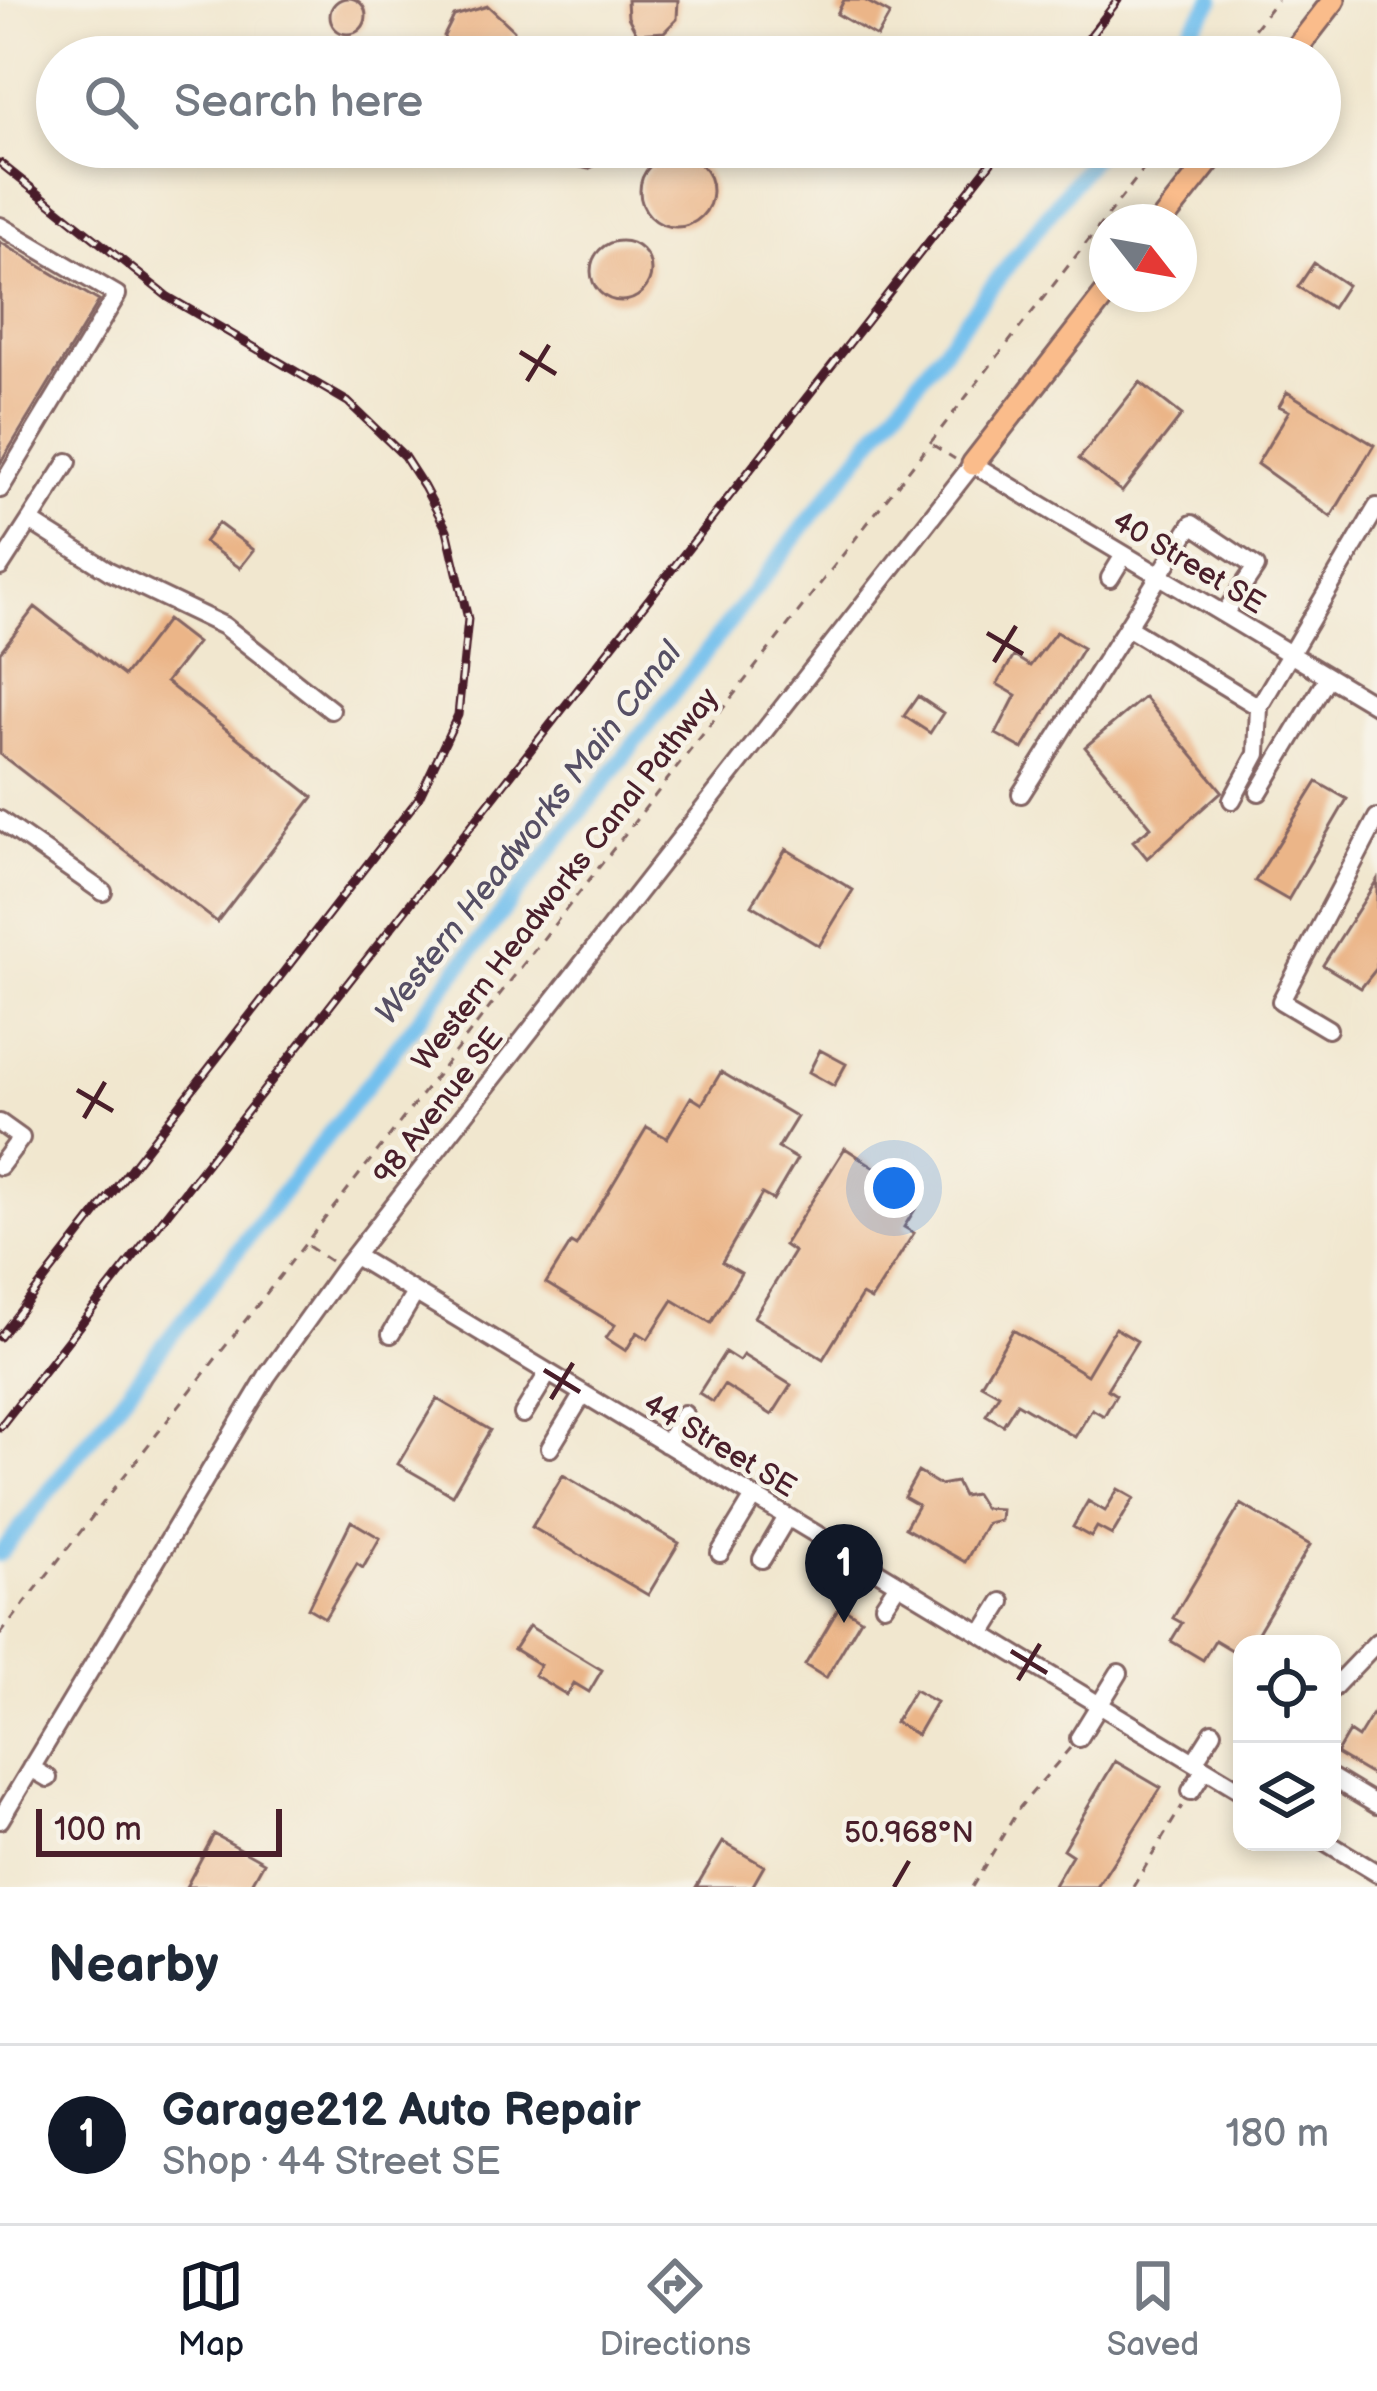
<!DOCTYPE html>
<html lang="en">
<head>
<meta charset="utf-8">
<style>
	body { margin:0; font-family:"Balsamiq Sans",sans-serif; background:#f2f2f3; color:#1f2937 }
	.controls { position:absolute; right:36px; bottom:36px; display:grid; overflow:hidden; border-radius:24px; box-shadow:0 6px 18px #0003 }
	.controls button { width:108px; height:108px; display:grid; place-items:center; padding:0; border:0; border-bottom:3px solid #e0e1e3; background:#fff; color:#1f2937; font:60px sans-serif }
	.compass { position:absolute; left:1089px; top:204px; width:108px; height:108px; border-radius:50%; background:#fff; box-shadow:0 6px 18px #0003; rotate:121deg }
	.scale { position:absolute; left:36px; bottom:30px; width:246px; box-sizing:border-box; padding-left:12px; border:6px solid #4a1f2b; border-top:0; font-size:33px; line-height:42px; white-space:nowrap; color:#4a1f2b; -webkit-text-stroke:9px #f7f3e8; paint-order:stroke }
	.you { position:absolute; left:894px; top:1188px; width:42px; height:42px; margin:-30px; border:9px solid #fff; border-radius:50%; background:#1a73e8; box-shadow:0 0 0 18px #1a73e833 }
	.badge { display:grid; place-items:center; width:78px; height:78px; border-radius:50%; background:#111827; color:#fff; font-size:39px; font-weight:700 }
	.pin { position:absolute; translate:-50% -99px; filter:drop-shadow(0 3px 6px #0008) }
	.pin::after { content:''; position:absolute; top:63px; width:42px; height:36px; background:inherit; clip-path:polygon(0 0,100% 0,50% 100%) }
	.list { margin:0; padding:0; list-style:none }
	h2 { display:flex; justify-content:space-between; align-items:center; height:156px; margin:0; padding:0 48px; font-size:51px }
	h2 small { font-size:39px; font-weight:400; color:#747a83 }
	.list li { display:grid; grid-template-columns:78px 1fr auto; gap:36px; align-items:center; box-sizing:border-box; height:180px; padding:0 48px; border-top:3px solid #e0e1e3 }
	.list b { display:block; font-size:45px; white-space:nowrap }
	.list p { margin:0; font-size:39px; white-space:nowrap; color:#747a83 }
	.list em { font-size:39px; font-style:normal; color:#747a83 }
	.icon { flex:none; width:66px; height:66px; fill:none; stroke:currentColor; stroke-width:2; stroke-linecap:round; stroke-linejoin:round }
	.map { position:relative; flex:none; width:1377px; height:1887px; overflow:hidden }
	.search { position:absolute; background:#fff; box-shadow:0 6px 18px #0003; left:36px; right:36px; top:36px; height:132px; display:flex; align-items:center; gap:30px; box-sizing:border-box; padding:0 42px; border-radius:66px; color:#747a83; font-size:45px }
	.sheet { height:336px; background:#fff }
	nav { display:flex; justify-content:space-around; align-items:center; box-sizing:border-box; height:168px; border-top:3px solid #e0e1e3; background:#fff; font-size:33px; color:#747a83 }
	nav a { display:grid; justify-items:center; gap:6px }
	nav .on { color:#111827 }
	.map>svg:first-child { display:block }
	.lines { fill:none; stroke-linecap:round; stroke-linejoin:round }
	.canal { stroke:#73c0ed; stroke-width:16 }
	.building { fill:#ebb588 }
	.minor-casing { stroke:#846564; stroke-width:22 }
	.major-casing { stroke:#846564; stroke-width:27 }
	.path { stroke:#846564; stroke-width:3; stroke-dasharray:9 9; stroke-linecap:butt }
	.minor { stroke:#fff; stroke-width:16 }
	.major { stroke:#fabc8b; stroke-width:21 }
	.rail-casing { stroke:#4a1f2b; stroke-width:9 }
	.rail { stroke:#f7f3e8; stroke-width:4.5; stroke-dasharray:14; stroke-linecap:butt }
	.ticks { fill:none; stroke:#4a1f2b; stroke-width:4.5 }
	.labels { text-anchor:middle; stroke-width:9; stroke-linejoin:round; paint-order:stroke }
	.street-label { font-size:30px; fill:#4a1f2b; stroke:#f7f3e8 }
	.water-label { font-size:33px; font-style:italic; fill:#564f65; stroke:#f7f3e8 }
	.ticks-label { font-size:30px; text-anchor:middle; fill:#4a1f2b; stroke:#f7f3e8; stroke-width:9; stroke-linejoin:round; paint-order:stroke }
</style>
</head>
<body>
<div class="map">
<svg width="1377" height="1887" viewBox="0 0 1377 1887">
	<rect width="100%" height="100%" fill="#f7f3e8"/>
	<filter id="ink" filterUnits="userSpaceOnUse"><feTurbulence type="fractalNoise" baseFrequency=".00833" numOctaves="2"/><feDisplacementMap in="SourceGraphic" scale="24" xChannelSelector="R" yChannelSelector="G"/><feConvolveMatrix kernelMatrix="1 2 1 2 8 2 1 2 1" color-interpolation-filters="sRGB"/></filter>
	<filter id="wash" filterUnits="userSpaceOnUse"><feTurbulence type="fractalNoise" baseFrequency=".004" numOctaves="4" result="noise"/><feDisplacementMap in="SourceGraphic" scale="48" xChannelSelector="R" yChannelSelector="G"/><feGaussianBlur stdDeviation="2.7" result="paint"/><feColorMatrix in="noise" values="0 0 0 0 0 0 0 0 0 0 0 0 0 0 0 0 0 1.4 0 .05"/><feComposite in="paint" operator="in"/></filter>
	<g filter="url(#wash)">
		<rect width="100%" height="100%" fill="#f1e7cf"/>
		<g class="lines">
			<path class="canal" d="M 1169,57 L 1213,0
				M 0,1554 L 1101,147"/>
		</g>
		<g id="blocks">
			<path class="building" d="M330 16a18 18 0 1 1 36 0a18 18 0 1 1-36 0Z
				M 627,0 L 678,0 L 677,19 L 664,32 L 637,34 L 628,17 Z
				M 844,0 L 864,0 L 890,14 L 877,37 L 837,14 Z
				M 488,6 L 514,30 L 512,57 L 448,57 L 444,36 L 454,16 Z
				M 748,42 L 783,57 L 703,57 L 734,43 Z
				M 555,147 L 615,147 L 606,160 L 588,169 L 568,164 Z
				M640 191a36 36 0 1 1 72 0a36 36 0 1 1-72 0Z
				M591 271a30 30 0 1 1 60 0a30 30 0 1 1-60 0Z
				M 0,242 L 99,301 L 0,464 Z
				M 1314,263 L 1347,285 L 1332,308 L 1298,287 Z
				M 1140,382 L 1182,415 L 1122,492 L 1079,459 Z
				M 1287,392 L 1374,445 L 1331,517 L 1257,464 L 1289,411 L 1279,406 Z
				M 218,523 L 254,550 L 240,568 L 204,542 Z
				M 35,607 L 124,676 L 167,620 L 197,643 L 166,682 L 313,797 L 217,922 L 0,754 L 0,652 Z
				M 1056,632 L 1083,648 L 1023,749 L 996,734 L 1016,695 L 997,684 L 1014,656 L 1030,666 Z
				M 918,696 L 943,713 L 930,733 L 904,716 Z
				M 1144,697 L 1222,791 L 1147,858 L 1133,841 L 1151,827 L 1085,747 Z
				M 1317,782 L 1347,799 L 1288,900 L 1255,881 Z
				M 786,849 L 853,890 L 819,946 L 752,905 Z
				M 1377,880 L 1377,968 L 1361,988 L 1323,965 Z
				M 820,1050 L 846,1064 L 834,1086 L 809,1072 Z
				M 721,1072 L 797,1117 L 778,1148 L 797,1159 L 773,1200 L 762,1194 L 722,1262 L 741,1273 L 711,1323 L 673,1300 L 648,1339 L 637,1332 L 626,1351 L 606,1338 L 615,1325 L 546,1283 L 571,1243 L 576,1246 L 647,1127 L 667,1138 L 691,1097 L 702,1104 Z
				M 845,1148 L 922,1198 L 904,1227 L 914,1233 L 871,1300 L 862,1295 L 823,1359 L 754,1317 L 794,1252 L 784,1245 Z
				M 1115,1328 L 1137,1341 L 1107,1389 L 1116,1395 L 1104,1416 L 1092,1409 L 1075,1437 L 1017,1403 L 1003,1425 L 986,1415 L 999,1394 L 981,1384 L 1013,1330 L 1087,1375 Z
				M 725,1352 L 739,1361 L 743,1355 L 791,1385 L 772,1415 L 724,1385 L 713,1402 L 699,1393 Z
				M 437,1399 L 490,1430 L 452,1495 L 398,1464 Z
				M 918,1472 L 940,1485 L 956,1482 L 963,1496 L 975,1494 L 984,1508 L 1001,1509 L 1000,1520 L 987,1523 L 965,1562 L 905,1528 L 918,1505 L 904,1497 Z
				M 563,1475 L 679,1543 L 648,1595 L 532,1527 Z
				M 1118,1489 L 1134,1498 L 1112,1535 L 1097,1527 L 1091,1537 L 1073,1527 L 1088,1501 L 1105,1511 Z
				M 1241,1504 L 1310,1545 L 1251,1644 L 1242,1644 L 1242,1656 L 1215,1640 L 1203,1660 L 1171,1641 L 1182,1623 L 1173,1618 Z
				M 351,1521 L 380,1538 L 363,1568 L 357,1564 L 325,1618 L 308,1608 Z
				M 840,1606 L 861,1619 L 826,1678 L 805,1665 Z
				M 529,1626 L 602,1670 L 589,1692 L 574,1683 L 567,1695 L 534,1675 L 540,1665 L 514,1649 Z
				M 914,1690 L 936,1702 L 917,1735 L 895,1722 Z
				M 1377,1707 L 1377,1778 L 1336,1754 L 1349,1732 L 1358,1738 Z
				M 1115,1761 L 1161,1788 L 1097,1887 L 1053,1887 L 1072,1855 L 1063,1849 Z
				M 214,1834 L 264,1862 L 250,1887 L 186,1887 Z
				M 723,1842 L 764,1866 L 752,1887 L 696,1887 Z"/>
		</g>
	</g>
	<g filter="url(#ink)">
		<use href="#blocks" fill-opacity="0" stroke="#846564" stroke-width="3"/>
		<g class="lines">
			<defs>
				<path id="minor" d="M 0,226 L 117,295 L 0,489
					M 30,521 L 109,571 L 224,626 L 331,710
					M 0,567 L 68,462
					M 1110,578 L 1124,555
					M 1224,614 L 1256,567 L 1192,524 L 1127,627 L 1259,707
					M 1259,792 L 1328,677
					M 1021,794 L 1127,627
					M 1232,800 L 1257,754 L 1259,707 L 1377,507
					M 0,820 L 103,892
					M 1328,1029 L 1281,1001 L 1377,818
					M 0,1123 L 21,1138 L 0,1166
					M 355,1256 L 1242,1791
					M 391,1334 L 415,1293
					M 523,1414 L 548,1373
					M 666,1444 L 684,1414
					M 550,1448 L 583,1394
					M 720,1553 L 754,1497
					M 762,1559 L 787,1517
					M 828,1572 L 842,1550
					M 884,1605 L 898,1584
					M 982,1634 L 1002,1602
					M 1332,1689 L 1377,1642
					M 1079,1738 L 1119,1673
					M 1194,1762 L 1213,1732
					M 31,1768 L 48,1778
					M 1332,1778 L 1377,1805
					M 1191,1791 L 1205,1769
					M 0,1820 L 267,1376 L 343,1270 L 973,464 L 1377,706
					M 1326,1842 L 1377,1873"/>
				<path id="major" d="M 1290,57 L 1334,0
					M 1161,222 L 1220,147
					M 973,464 L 1107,292"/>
			</defs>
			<use href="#minor" class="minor-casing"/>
			<use href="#major" class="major-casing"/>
			<path class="path" d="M 1232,57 L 1277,0
				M 933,445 L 955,459
				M 308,1246 L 330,1261
				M 0,1635 L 1161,147
				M 972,1887 L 1020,1807 L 1070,1748
				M 1133,1887 L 1182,1806"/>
			<use href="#minor" class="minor"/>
			<use href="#major" class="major"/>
			<defs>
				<path id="rail" d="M 1074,57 L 1118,0
					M 0,163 L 168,297 L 348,402 L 404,456 L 424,487 L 447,530 L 468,619 L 458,715 L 418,799 L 0,1337
					M 0,1427 L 1003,147"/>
			</defs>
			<use href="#rail" class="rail-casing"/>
			<use href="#rail" class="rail"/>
		</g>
	</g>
	<path class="ticks" d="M 520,352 L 556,374M 527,381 L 549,345M 987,633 L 1023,654M 994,662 L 1016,626M 77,1090 L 113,1111M 84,1118 L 105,1082M 544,1370 L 580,1392M 551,1399 L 573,1363M 1011,1651 L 1047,1673M 1018,1680 L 1040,1644M 894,1887 L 909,1861"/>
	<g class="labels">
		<g class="street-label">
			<text transform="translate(1189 562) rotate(31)" y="10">40 Street SE</text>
			<text transform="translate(565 879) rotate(-52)" y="10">Western Headworks Canal Pathway</text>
			<text transform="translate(438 1106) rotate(-52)" y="10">98 Avenue SE</text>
			<text transform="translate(720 1445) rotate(31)" y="10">44 Street SE</text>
		</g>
		<g class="water-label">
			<text transform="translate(527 832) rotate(-52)" y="12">Western Headworks Main Canal</text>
		</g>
	</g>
	<g class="ticks-label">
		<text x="909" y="1842">50.968°N</text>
	</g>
</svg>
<div class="controls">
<button><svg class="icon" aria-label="locate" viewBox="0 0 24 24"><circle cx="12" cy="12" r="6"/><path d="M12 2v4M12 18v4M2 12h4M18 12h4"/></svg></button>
<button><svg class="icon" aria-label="layers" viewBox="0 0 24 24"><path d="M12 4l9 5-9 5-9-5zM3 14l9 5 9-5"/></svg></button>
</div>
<svg class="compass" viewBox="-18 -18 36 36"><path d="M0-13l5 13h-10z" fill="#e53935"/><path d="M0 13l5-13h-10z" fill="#747a83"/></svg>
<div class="scale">100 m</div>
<div class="you"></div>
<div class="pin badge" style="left:844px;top:1623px">1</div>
<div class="search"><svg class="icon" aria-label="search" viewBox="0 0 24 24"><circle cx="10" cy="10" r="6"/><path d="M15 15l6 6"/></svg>Search here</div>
</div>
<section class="sheet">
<h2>Nearby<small></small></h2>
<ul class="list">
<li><span class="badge">1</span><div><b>Garage212 Auto Repair</b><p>Shop · 44 Street SE</p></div><em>180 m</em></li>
</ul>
</section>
<nav>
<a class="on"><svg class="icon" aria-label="map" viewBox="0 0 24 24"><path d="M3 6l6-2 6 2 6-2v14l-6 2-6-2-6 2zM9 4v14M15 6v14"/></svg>Map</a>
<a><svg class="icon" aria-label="directions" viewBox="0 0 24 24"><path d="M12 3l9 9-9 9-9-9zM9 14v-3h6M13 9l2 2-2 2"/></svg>Directions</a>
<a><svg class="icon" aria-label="saved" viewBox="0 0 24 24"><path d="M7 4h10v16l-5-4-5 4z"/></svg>Saved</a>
</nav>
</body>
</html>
